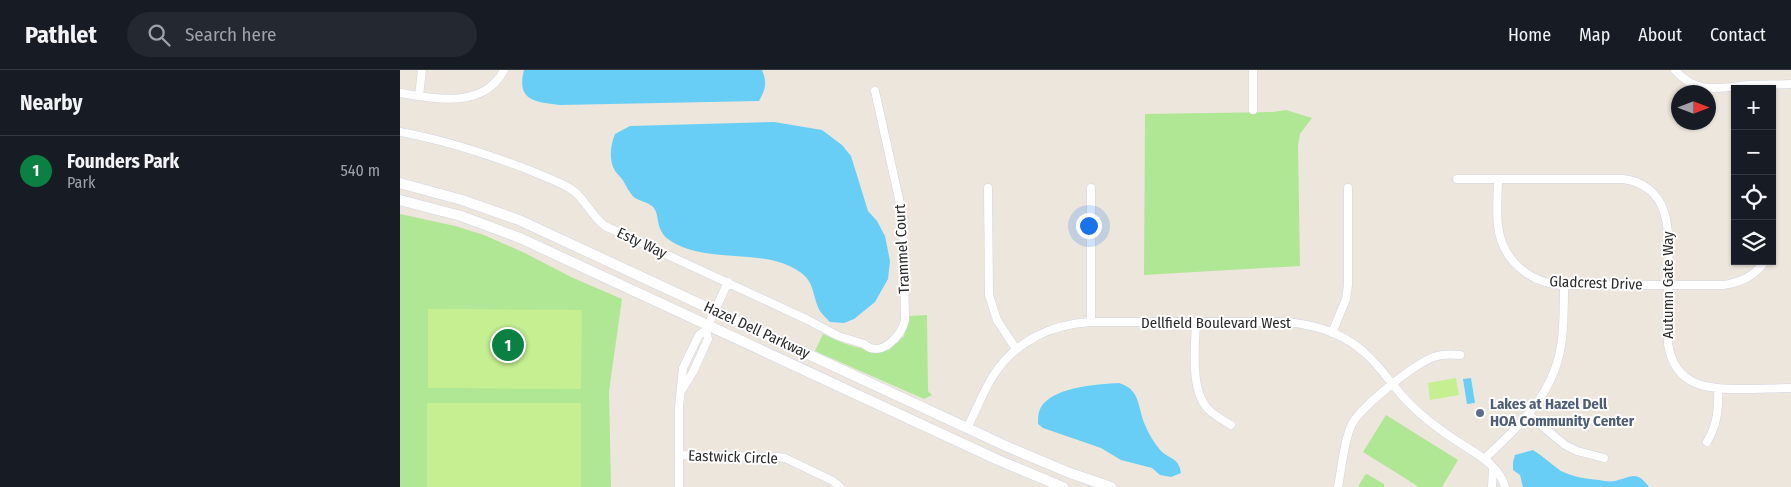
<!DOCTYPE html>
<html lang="en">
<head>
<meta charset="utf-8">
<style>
	body { margin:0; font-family:"Fira Sans Condensed",sans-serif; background:#242831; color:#f1f3f6 }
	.controls { position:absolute; right:15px; top:15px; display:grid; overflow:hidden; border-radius:0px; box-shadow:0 1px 4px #0004 }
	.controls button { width:45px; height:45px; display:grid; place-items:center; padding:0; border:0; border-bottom:1px solid #363941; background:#171b24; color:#f1f3f6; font:25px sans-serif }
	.compass { position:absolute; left:1271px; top:15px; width:45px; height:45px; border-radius:50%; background:#171b24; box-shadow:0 1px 4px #0004; rotate:90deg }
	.you { position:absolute; left:688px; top:155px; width:18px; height:18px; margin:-12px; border:4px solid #fff; border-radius:50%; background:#1a73e8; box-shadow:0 0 0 8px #1a73e833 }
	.badge { display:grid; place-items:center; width:32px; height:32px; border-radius:50%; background:#0b8043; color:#fff; font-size:16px; font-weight:700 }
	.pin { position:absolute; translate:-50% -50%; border:2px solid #fff; box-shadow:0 1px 5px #0006 }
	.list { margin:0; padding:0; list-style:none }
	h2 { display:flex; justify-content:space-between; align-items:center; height:65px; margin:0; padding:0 20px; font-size:21px }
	h2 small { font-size:16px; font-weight:400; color:#9ea1a6 }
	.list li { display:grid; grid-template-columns:32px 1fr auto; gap:15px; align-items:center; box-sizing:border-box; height:70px; padding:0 20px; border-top:1px solid #363941 }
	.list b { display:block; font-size:19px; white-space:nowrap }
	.list p { margin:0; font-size:16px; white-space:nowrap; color:#9ea1a6 }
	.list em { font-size:16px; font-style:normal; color:#9ea1a6 }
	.icon { flex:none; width:28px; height:28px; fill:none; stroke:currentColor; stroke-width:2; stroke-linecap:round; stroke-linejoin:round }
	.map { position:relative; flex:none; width:1391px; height:417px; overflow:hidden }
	header { display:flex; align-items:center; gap:30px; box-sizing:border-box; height:70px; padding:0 25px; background:#171b24; border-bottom:1px solid #363941 }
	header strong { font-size:24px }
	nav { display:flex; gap:28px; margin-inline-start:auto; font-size:18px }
	.search { width:350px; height:45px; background:#242831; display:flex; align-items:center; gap:12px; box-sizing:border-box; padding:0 18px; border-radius:28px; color:#9ea1a6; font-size:19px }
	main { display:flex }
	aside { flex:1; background:#171b24 }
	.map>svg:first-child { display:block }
	.green { fill:#afe795 }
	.pitch { fill:#c5ef90 }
	.water { fill:#68cef6 }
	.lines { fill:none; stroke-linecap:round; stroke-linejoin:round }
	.minor-casing { stroke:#d1d4e4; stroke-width:9 }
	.secondary-casing { stroke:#d1d4e4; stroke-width:11 }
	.minor { stroke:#fff; stroke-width:8 }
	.secondary { stroke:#fff; stroke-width:10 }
	.service-dot { fill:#5c6f8a; stroke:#fff; stroke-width:2 }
	.labels { text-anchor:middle; stroke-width:4; stroke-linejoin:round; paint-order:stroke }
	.street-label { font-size:15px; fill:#2b2b2b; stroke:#fff }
	.service-label { font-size:15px; font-weight:bold; fill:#4e5e75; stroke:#fff; text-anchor:start }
</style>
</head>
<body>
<header>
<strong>Pathlet</strong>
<div class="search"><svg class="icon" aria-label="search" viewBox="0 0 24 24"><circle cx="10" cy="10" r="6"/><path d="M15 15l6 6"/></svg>Search here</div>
<nav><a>Home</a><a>Map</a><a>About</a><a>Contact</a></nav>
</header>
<main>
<aside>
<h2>Nearby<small></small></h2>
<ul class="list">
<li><span class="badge">1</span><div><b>Founders Park</b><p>Park</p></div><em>540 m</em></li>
</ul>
</aside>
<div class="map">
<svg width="1391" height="417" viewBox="0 0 1391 417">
	<rect width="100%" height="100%" fill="#ede6dc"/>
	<path class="green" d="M 886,40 L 912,48 L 900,64 L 898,75 L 900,196 L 744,205 L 745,44 L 873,42 Z
		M 0,144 L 55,156 L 84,165 L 125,183 L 171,207 L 222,229 L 209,321 L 211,417 L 0,417 Z
		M 527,245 L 528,321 L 532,325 L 524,329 L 415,281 L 423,264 C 444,274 465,283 489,280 L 504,266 L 510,246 Z
		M 986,345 L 1058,390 L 1042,417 L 1019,417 L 963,382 Z
		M 967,404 L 984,414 L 984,417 L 959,417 L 959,415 L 965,405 Z"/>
	<path class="pitch" d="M 28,239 L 182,240 L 181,319 L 28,318 Z
		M 1056,308 L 1059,325 L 1030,330 L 1028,313 Z
		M 27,333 L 181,333 L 181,417 L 27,417 Z"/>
	<path class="water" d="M 124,0 L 362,0 C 367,12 366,19 359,31 L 160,35 C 135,32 116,31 124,0 Z
		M 374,52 L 422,60 L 442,75 L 451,86 L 468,141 L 477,151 L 485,166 L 490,191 L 488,209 L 475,232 L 454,249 L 444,253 L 430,252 C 427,249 423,245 420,241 C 412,226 415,212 400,202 C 362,176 305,196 268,169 C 254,158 261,144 252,136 C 247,132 240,131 235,128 C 229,123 226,115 222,109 C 219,105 215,102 213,97 C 209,86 211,74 215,64 L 230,56 Z
		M 1071,308 L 1075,333 L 1067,334 L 1063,309 Z
		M 719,313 C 742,320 737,339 746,357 C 749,365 756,375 761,381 C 771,390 779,388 781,403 L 771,407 L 760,405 L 752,398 L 721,390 L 701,378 L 643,358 L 638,354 C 638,350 638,346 639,342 C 646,317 698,314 719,313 Z
		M 1133,380 C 1143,386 1152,395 1161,401 C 1173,407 1187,409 1199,410 C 1204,411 1210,412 1215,411 C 1232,407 1236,400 1249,417 L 1123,417 L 1120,405 L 1113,400 L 1113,392 L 1115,385 Z"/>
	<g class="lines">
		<defs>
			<path id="minor" d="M 853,0 L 853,40
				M 1275,0 C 1297,25 1318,18 1348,15 C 1362,14 1377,15 1391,14
				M 0,23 C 36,29 84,39 104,0
				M 19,26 L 22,0
				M 0,62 C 44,70 87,84 129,100 C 143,106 158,111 171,119 C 185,128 191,146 205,156 L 408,250 L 438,266 L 464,274 C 480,289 502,266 505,250 L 503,147 L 475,21
				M 1057,109 L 1223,109 C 1275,116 1269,169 1268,209 C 1268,230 1268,252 1268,274 C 1275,318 1309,319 1345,319 C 1360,319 1376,318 1391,318
				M 1098,109 C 1098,124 1096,140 1098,156 C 1102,190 1130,214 1164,215 L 1323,215 C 1340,213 1355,206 1365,191
				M 588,118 L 589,225 L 597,250 L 616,279
				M 691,118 L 691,252
				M 796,253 C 795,277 790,320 808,339 C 815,346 823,350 831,355
				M 932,263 L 946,229 L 948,215 L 948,118
				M 282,320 L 293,302 L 308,269 L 306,260
				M 1129,345 L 1165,375 L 1177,381 L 1204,388
				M 567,358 C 576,341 583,322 593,306 C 615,271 652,254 691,252 L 882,252 C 904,253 925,258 944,268 C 974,285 984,306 1006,330 C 1023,348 1042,362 1063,375 C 1079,385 1100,397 1105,417
				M 1307,372 C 1317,355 1319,339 1318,319
				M 279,385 L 378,387 L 385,388 L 433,411 L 440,417
				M 1084,389 C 1121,354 1156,323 1162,269 C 1164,251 1164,233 1164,215
				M 279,417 L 279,337 L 283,298 L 299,265 L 306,260 L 328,212
				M 938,417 C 942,397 943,375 951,356 C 959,338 1014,294 1034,287 C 1042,284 1051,284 1060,285
				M 1092,417 L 1093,399"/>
			<path id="secondary" d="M 0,113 L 62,130 L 119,150 L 608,377 L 670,403 L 711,417
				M 0,130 L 61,146 L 120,168 L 598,390 L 663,417"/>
		</defs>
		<use href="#minor" class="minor-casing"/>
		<use href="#secondary" class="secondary-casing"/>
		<use href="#minor" class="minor"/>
		<use href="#secondary" class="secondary"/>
	</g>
	<circle class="service-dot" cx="1080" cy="343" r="5"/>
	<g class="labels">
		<g class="street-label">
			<text transform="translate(242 173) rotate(25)" y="5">Esty Way</text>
			<text transform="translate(502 179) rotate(-93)" y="5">Trammel Court</text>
			<text transform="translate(1196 213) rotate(2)" y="5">Gladcrest Drive</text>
			<text transform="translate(1268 215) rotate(-90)" y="5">Autumn Gate Way</text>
			<text x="816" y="258">Dellfield Boulevard West</text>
			<text transform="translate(357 260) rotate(25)" y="5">Hazel Dell Parkway</text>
			<text transform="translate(333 387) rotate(2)" y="5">Eastwick Circle</text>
		</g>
		<g class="service-label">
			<text x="1090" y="339">Lakes at Hazel Dell<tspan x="1090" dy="17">HOA Community Center</tspan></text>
		</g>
	</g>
</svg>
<div class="controls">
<button>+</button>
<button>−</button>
<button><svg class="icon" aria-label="locate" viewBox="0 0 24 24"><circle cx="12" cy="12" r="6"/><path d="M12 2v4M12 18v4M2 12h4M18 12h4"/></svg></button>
<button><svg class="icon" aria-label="layers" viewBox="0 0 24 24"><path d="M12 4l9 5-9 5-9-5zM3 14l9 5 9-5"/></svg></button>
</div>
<svg class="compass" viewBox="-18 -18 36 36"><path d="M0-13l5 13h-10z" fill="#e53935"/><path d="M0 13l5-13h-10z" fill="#9ea1a6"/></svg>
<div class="you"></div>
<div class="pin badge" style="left:108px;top:275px">1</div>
</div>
</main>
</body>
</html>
